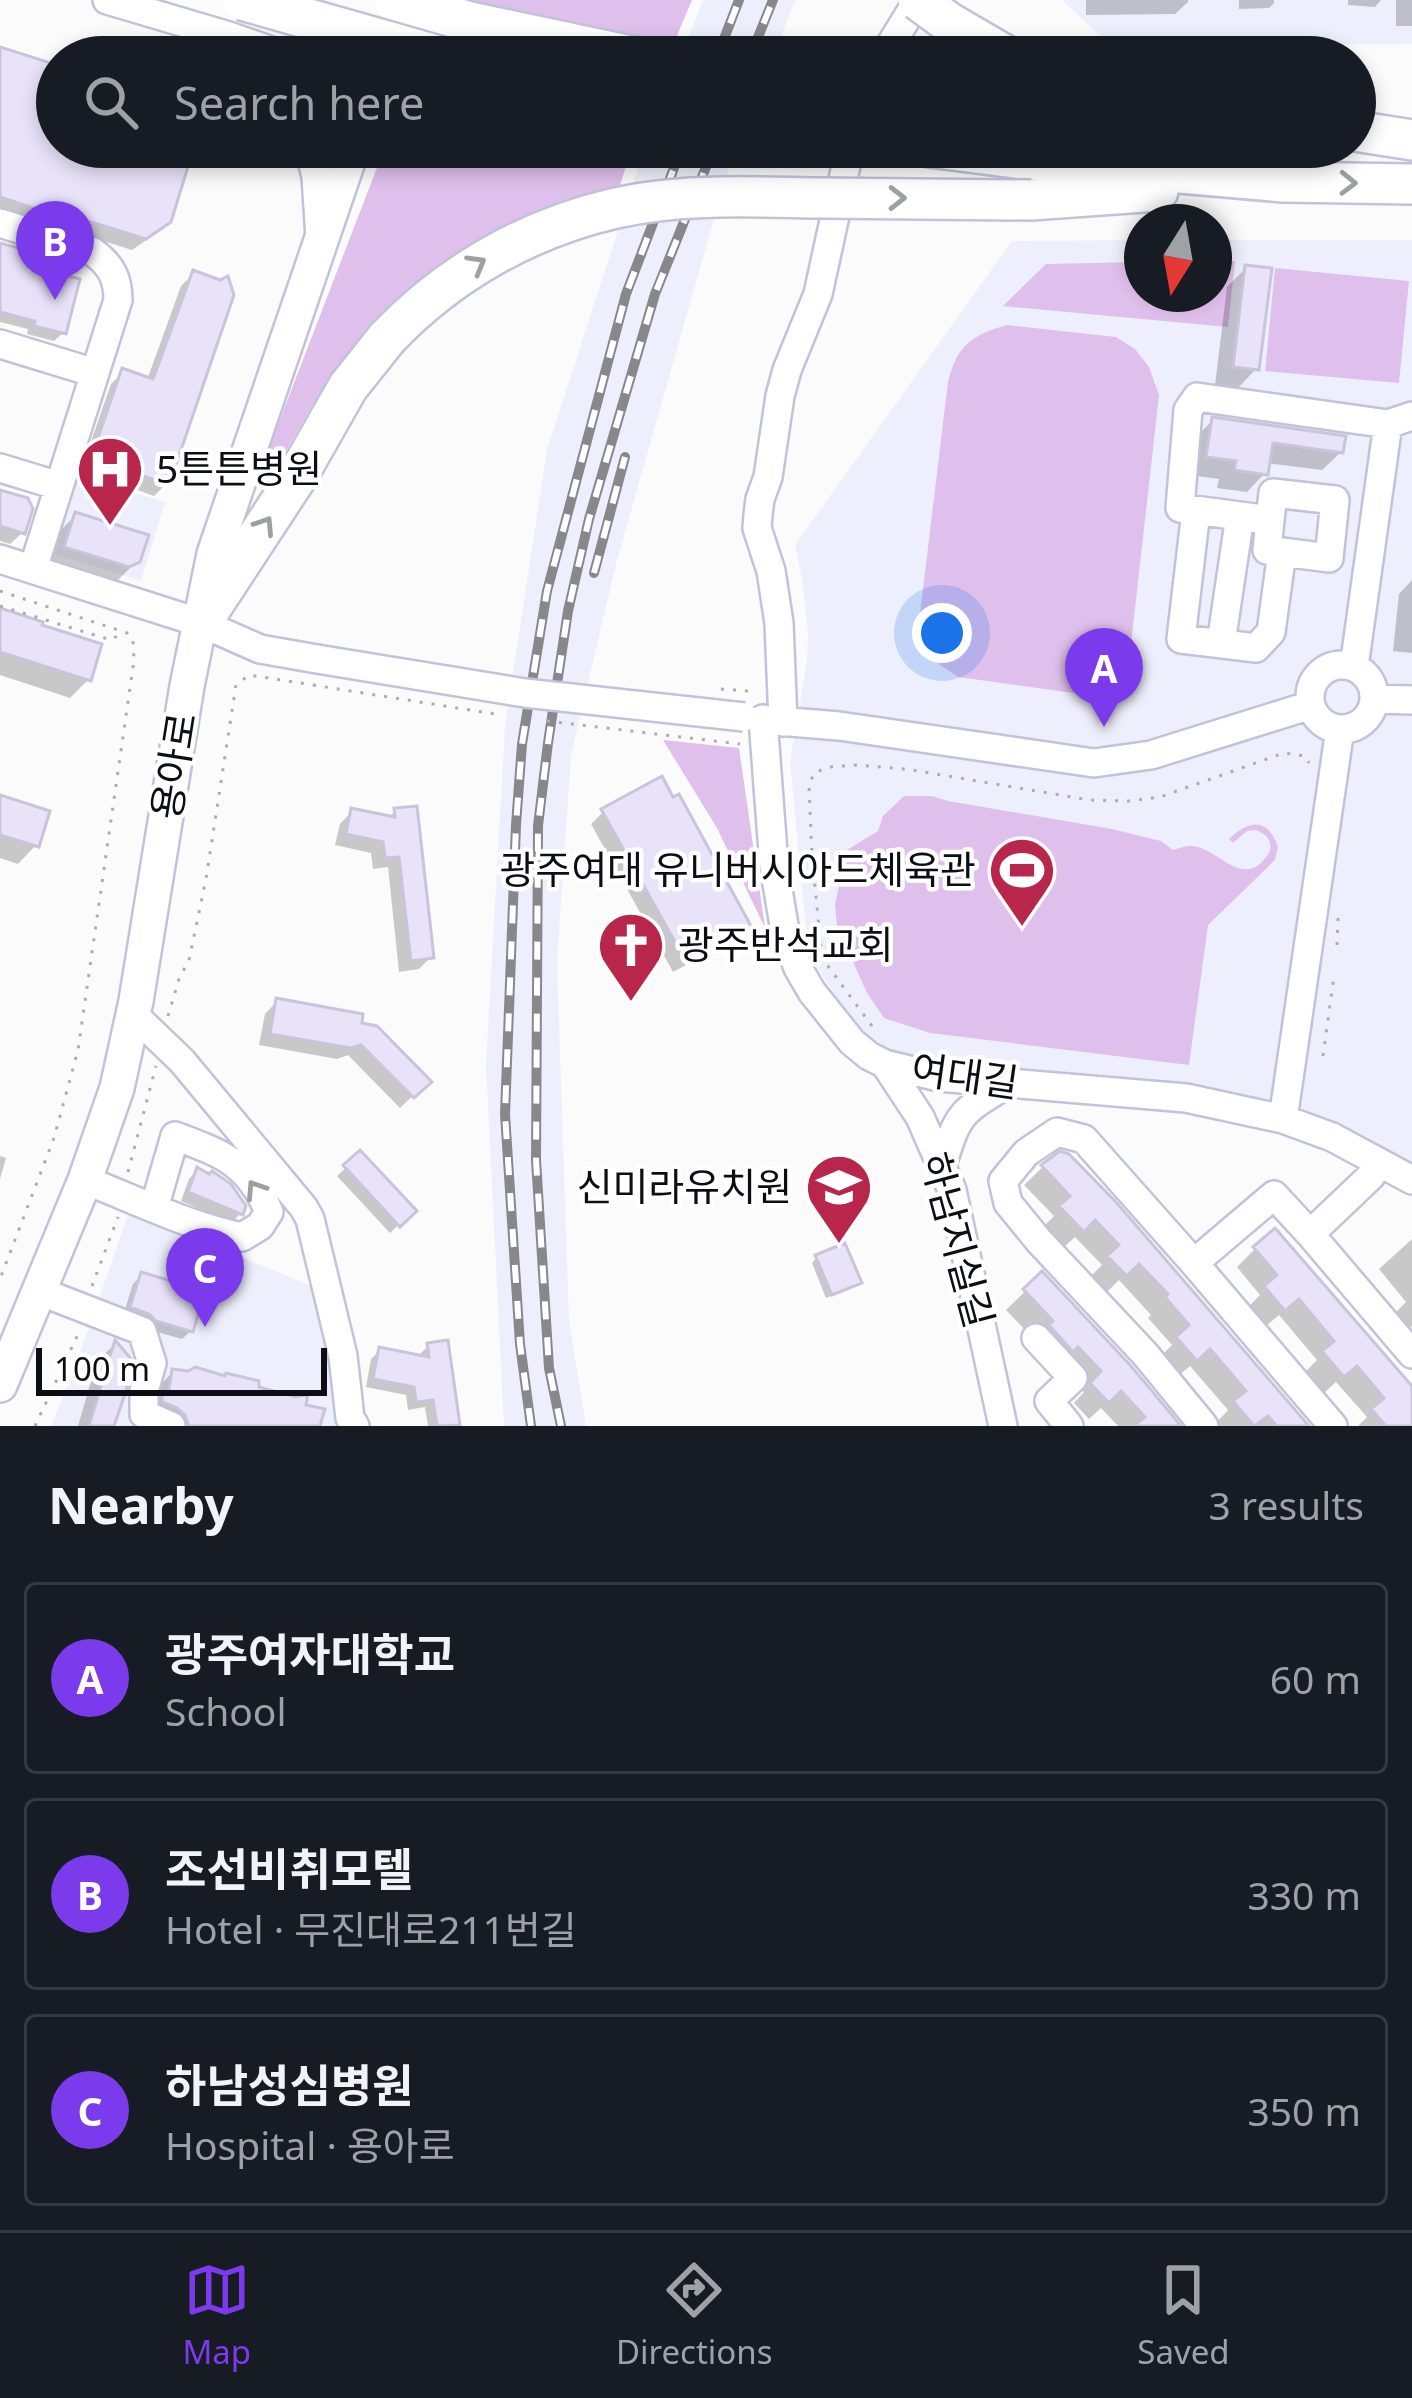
<!DOCTYPE html>
<html lang="en">
<head>
<meta charset="utf-8">
<style>
	body { margin:0; font-family:"Noto Sans","Noto Sans KR",sans-serif; background:#20242c; color:#f1f3f6 }
	.compass { position:absolute; left:1124px; top:204px; width:108px; height:108px; border-radius:50%; background:#171b24; box-shadow:0 6px 18px #0003; rotate:191deg }
	.scale { position:absolute; left:36px; bottom:30px; width:291px; box-sizing:border-box; padding-left:12px; border:6px solid #0d0e15; border-top:0; font-size:33px; line-height:42px; white-space:nowrap; color:#0d0e15; -webkit-text-stroke:9px #fff; paint-order:stroke }
	.you { position:absolute; left:942px; top:633px; width:42px; height:42px; margin:-30px; border:9px solid #fff; border-radius:50%; background:#1a73e8; box-shadow:0 0 0 18px #1a73e833 }
	.badge { display:grid; place-items:center; width:78px; height:78px; border-radius:50%; background:#7c3aed; color:#fff; font-size:39px; font-weight:700 }
	.pin { position:absolute; translate:-50% -99px; filter:drop-shadow(0 3px 6px #0008) }
	.pin::after { content:''; position:absolute; top:63px; width:42px; height:36px; background:inherit; clip-path:polygon(0 0,100% 0,50% 100%) }
	.list { margin:0; padding:0; list-style:none }
	h2 { display:flex; justify-content:space-between; align-items:center; height:156px; margin:0; padding:0 48px; font-size:51px }
	h2 small { font-size:39px; font-weight:400; color:#9ea1a6 }
	.list li { display:grid; grid-template-columns:78px 1fr auto; gap:36px; align-items:center; box-sizing:border-box; height:192px; margin:0 24px 24px; padding:0 24px; border:3px solid #363941; border-radius:12px }
	.list b { display:block; font-size:45px; white-space:nowrap }
	.list p { margin:0; font-size:39px; white-space:nowrap; color:#9ea1a6 }
	.list em { font-size:39px; font-style:normal; color:#9ea1a6 }
	.icon { flex:none; width:66px; height:66px; fill:none; stroke:currentColor; stroke-width:2; stroke-linecap:round; stroke-linejoin:round }
	.map { position:relative; flex:none; width:1412px; height:1426px; overflow:hidden }
	.search { position:absolute; background:#171b24; box-shadow:0 6px 18px #0003; left:36px; right:36px; top:36px; height:132px; display:flex; align-items:center; gap:30px; box-sizing:border-box; padding:0 42px; border-radius:66px; color:#9ea1a6; font-size:45px }
	.sheet { height:804px; background:#171b24 }
	nav { display:flex; justify-content:space-around; align-items:center; box-sizing:border-box; height:168px; border-top:3px solid #363941; background:#171b24; font-size:33px; color:#9ea1a6 }
	nav a { display:grid; justify-items:center; gap:6px }
	nav .on { color:#7c3aed }
	.map>svg:first-child { display:block }
	.built { fill:#eeeffc }
	.green { fill:#dfbfeb }
	.shadow { fill:#0003 }
	.building { fill:#e9e3fa; stroke:#c9c4d9; stroke-width:3 }
	.lines { fill:none; stroke-linecap:round; stroke-linejoin:round }
	.minor-casing { stroke:#c0c3d9; stroke-width:32 }
	.major-casing { stroke:#c0c3d9; stroke-width:38 }
	.highway-casing { stroke:#c0c3d9; stroke-width:44 }
	.path { stroke:#adadb0; stroke-width:3; stroke-dasharray:3 9; stroke-linecap:butt }
	.minor { stroke:#fff; stroke-width:27 }
	.major { stroke:#fff; stroke-width:33 }
	.highway { stroke:#fff; stroke-width:39 }
	.rail-casing { stroke:#88888c; stroke-width:10 }
	.rail { stroke:#fff; stroke-width:6; stroke-dasharray:18; stroke-linecap:butt }
	.minor-bridge-casing { stroke:#c0c3d9; stroke-width:32; stroke-linecap:butt }
	.highway-bridge-casing { stroke:#c0c3d9; stroke-width:44; stroke-linecap:butt }
	.path-bridge { stroke:#adadb0; stroke-width:3; stroke-dasharray:3 9; stroke-linecap:butt }
	.minor-bridge { stroke:#fff; stroke-width:27 }
	.highway-bridge { stroke:#fff; stroke-width:39 }
	.oneway { stroke:#9e9fa1 }
	.labels { text-anchor:middle; stroke-width:9; stroke-linejoin:round; paint-order:stroke }
	.poi-label { font-size:39px; fill:#0d0e15; stroke:#fff; text-anchor:start }
	.street-label { font-size:39px; fill:#0d0e15; stroke:#fff }
</style>
</head>
<body>
<div class="map">
<svg width="1412" height="1426" viewBox="0 0 1412 1426">
	<rect width="100%" height="100%" fill="#fbfbfb"/>
	<path class="built" d="M 703,0 L 795,0 L 773,57 L 681,57 Z
		M 1062,0 L 1412,0 L 1412,44 L 1111,46 Z
		M 645,147 L 737,147 L 727,173 L 616,564 L 571,755 L 557,962 L 569,1320 L 586,1426 L 504,1426 L 486,1065 L 505,726 L 547,450 Z
		M 1142,240 L 1142,294 L 1214,294 L 1214,240 L 1412,240 L 1412,1167 L 1336,1129 L 1237,1093 L 1189,1084 L 905,1057 L 878,1047 L 853,1024 L 813,961 L 807,938 L 790,762 L 807,661 L 808,633 L 803,585 L 795,545 L 1012,241 Z
		M 78,476 L 165,502 L 141,581 L 54,554 Z
		M 129,1212 L 312,1286 L 340,1410 L 339,1426 L 51,1426 L 75,1367 Z"/>
	<path class="green" d="M 442,0 L 692,0 L 668,57 L 420,57 Z
		M 385,147 L 632,147 L 612,211 L 562,226 L 352,357 L 315,401 L 268,482 L 257,479 Z
		M 1214,261 L 1235,261 L 1228,327 L 1003,306 L 1046,264 L 1142,262 L 1142,294 L 1214,294 Z
		M 1275,268 L 1409,281 L 1399,383 L 1265,371 Z
		M 1007,325 L 1116,337 L 1135,349 L 1149,367 L 1159,395 L 1131,644 L 1120,670 L 1099,687 L 1073,693 L 958,677 L 940,665 L 925,648 L 919,622 L 948,382 C 957,346 971,335 1007,325 Z
		M 663,740 L 739,748 L 765,928 L 717,828 Z
		M 904,796 L 932,796 L 948,801 L 1112,829 L 1161,841 L 1173,850 C 1177,849 1188,845 1192,846 C 1216,847 1240,886 1263,861 C 1267,856 1272,850 1270,843 C 1268,835 1262,833 1256,830 L 1247,831 L 1233,843 L 1229,839 C 1250,819 1268,818 1278,847 L 1275,860 L 1208,925 L 1189,1065 L 930,1033 L 884,1018 L 867,993 L 837,926 L 835,904 L 847,850 L 878,831 L 883,816 Z"/>
	<path class="shadow" d="M 1086,0 L 1188,0 L 1188,2 L 1175,14 L 1086,15 Z
		M 1239,0 L 1274,0 L 1274,3 L 1269,8 L 1239,9 Z
		M 1348,0 L 1381,0 L 1375,7 L 1348,5 Z
		M 1396,0 L 1412,0 L 1412,26 L 1396,26 Z
		M 0,50 L 57,68 L 57,147 L 191,147 L 168,221 L 155,234 L 132,250 L 37,220 L 34,224 L 0,213 Z
		M 0,248 L 36,271 L 63,333 L 54,341 L 27,334 L 28,329 L 0,322 Z
		M 1246,268 L 1256,369 L 1238,388 L 1215,385 L 1227,287 Z
		M 193,274 L 166,484 L 154,496 L 81,470 L 111,384 L 123,372 L 147,380 L 181,286 Z
		M 1213,420 L 1341,452 L 1322,470 L 1267,463 L 1265,473 L 1247,492 L 1217,488 L 1219,479 L 1189,475 L 1194,439 Z
		M 0,492 L 23,532 L 10,544 L 0,541 Z
		M 76,515 L 137,561 L 118,580 L 109,584 L 47,566 L 57,534 Z
		M 1412,580 L 1412,653 L 1393,651 L 1399,594 Z
		M 0,611 L 89,679 L 70,698 L 0,675 Z
		M 0,798 L 36,845 L 18,864 L 0,858 Z
		M 672,801 L 748,926 L 736,938 L 673,972 L 591,824 L 603,812 Z
		M 352,811 L 388,819 L 395,811 L 431,957 L 419,969 L 399,972 L 388,867 L 373,869 L 371,853 L 335,845 L 340,824 Z
		M 277,1001 L 358,1026 L 427,1082 L 400,1108 L 348,1055 L 337,1059 L 259,1045 L 265,1014 Z
		M 360,1154 L 413,1211 L 390,1233 L 337,1176 Z
		M 1061,1155 L 1178,1277 L 1305,1426 L 1220,1426 L 1217,1422 L 1228,1410 L 1190,1366 L 1177,1377 L 1160,1357 L 1172,1345 L 1148,1318 L 1151,1315 L 1119,1280 L 1107,1292 L 1091,1276 L 1102,1265 L 1075,1237 L 1063,1248 L 1043,1227 L 1054,1216 L 1024,1185 L 1043,1167 Z
		M 0,1156 L 6,1158 L 0,1179 Z
		M 197,1171 L 240,1214 L 232,1222 L 181,1201 L 189,1179 Z
		M 1412,1239 L 1412,1326 L 1408,1329 L 1395,1313 L 1406,1302 L 1379,1269 Z
		M 1255,1249 L 1412,1391 L 1412,1426 L 1358,1426 L 1367,1417 L 1336,1382 L 1324,1393 L 1305,1372 L 1317,1360 L 1279,1315 L 1265,1327 L 1248,1307 L 1260,1295 L 1237,1267 Z
		M 817,1257 L 858,1282 L 853,1287 L 826,1298 L 812,1263 Z
		M 142,1275 L 191,1331 L 182,1339 L 147,1329 L 123,1316 L 133,1284 Z
		M 1042,1275 L 1129,1368 L 1177,1426 L 1118,1426 L 1101,1408 L 1089,1419 L 1074,1403 L 1084,1392 L 1006,1310 Z
		M 115,1344 L 123,1390 L 111,1426 L 78,1426 L 97,1361 Z
		M 429,1345 L 457,1424 L 454,1426 L 428,1426 L 425,1407 L 408,1410 L 406,1395 L 366,1387 L 371,1359 L 380,1350 L 420,1358 L 420,1354 Z
		M 173,1372 L 256,1389 L 321,1412 L 317,1426 L 159,1426 L 154,1391 Z"/>
	<path class="building" d="M 0,47 L 57,65 L 57,147 L 194,147 L 171,222 L 146,239 L 49,209 L 48,213 L 0,197 Z
		M 0,243 L 43,255 L 40,269 L 80,279 L 66,334 L 34,326 L 35,321 L 0,312 Z
		M 1245,265 L 1272,268 L 1259,370 L 1233,367 Z
		M 193,270 L 220,280 L 228,276 L 234,295 L 169,485 L 91,458 L 122,368 L 153,379 Z
		M 1212,417 L 1346,436 L 1343,453 L 1273,443 L 1268,475 L 1234,470 L 1236,461 L 1206,457 Z
		M 0,490 L 28,498 L 33,509 L 25,534 L 0,526 Z
		M 75,512 L 149,535 L 140,562 L 129,567 L 64,547 Z
		M 0,608 L 43,622 L 42,625 L 102,644 L 91,681 L 0,652 Z
		M 662,776 L 673,797 L 679,794 L 751,926 L 686,962 L 601,809 Z
		M 0,795 L 50,811 L 39,847 L 0,835 Z
		M 417,806 L 434,958 L 411,961 L 399,857 L 385,858 L 383,842 L 346,834 L 351,808 L 395,817 L 394,808 Z
		M 276,998 L 363,1014 L 362,1023 L 377,1026 L 432,1082 L 414,1098 L 361,1045 L 351,1048 L 270,1034 Z
		M 360,1150 L 417,1211 L 400,1227 L 343,1165 Z
		M 1060,1151 L 1069,1154 L 1116,1202 L 1309,1426 L 1277,1426 L 1268,1416 L 1254,1426 L 1233,1401 L 1246,1391 L 1210,1349 L 1197,1361 L 1176,1337 L 1189,1325 L 1165,1297 L 1168,1294 L 1139,1264 L 1127,1276 L 1107,1256 L 1119,1245 L 1095,1220 L 1084,1232 L 1059,1206 L 1070,1196 L 1041,1165 Z
		M 197,1167 L 209,1174 L 212,1171 L 231,1184 L 246,1206 L 243,1215 L 188,1192 Z
		M 1275,1228 L 1412,1386 L 1412,1426 L 1386,1426 L 1371,1409 L 1384,1398 L 1357,1366 L 1344,1377 L 1322,1351 L 1334,1341 L 1299,1299 L 1285,1311 L 1264,1286 L 1277,1275 L 1253,1247 Z
		M 845,1243 L 862,1283 L 832,1295 L 815,1255 Z
		M 1042,1271 L 1131,1366 L 1181,1426 L 1134,1426 L 1145,1417 L 1121,1391 L 1109,1403 L 1090,1383 L 1101,1371 L 1078,1347 L 1073,1352 L 1049,1325 L 1053,1321 L 1023,1289 Z
		M 141,1272 L 205,1291 L 193,1332 L 156,1321 L 149,1314 L 130,1307 Z
		M 115,1340 L 132,1360 L 126,1391 L 114,1426 L 89,1426 Z
		M 448,1340 L 460,1425 L 437,1426 L 433,1400 L 416,1402 L 414,1387 L 373,1379 L 379,1347 L 429,1357 L 427,1343 Z
		M 195,1367 L 225,1376 L 226,1373 L 259,1381 L 259,1387 L 296,1397 L 308,1394 L 306,1405 L 325,1409 L 320,1426 L 189,1426 L 185,1415 L 177,1408 L 162,1402 L 162,1395 L 169,1390 L 172,1369 L 188,1371 Z"/>
	<g class="lines">
		<defs>
			<path id="minor" d="M 107,0 L 229,36 L 289,57
				M 883,57 L 918,0
				M 309,147 L 316,177 L 320,238
				M 0,223 L 93,252 C 111,265 118,278 118,300 L 33,569
				M 0,344 L 95,373
				M 0,468 L 59,486
				M 1196,511 L 1181,639 L 1256,648 L 1271,632 L 1282,552
				M 1270,520 L 1273,493 L 1335,500 L 1329,558 L 1267,550 L 1270,520 L 1180,508 L 1188,410 L 1197,397 L 1388,424 L 1412,416
				M 0,559 L 201,623 L 260,649 L 317,659
				M 1221,643 L 1240,516
				M1310 697a32 32 0 1 1 64 0a32 32 0 1 1-64 0Z
				M 1354,667 L 1388,424
				M 1374,699 L 1412,700
				M 763,719 L 774,866 L 786,937 L 798,968 L 812,992 L 852,1042 L 869,1056 L 885,1064 L 938,1077 L 1186,1098 L 1283,1119 L 1332,1137 L 1412,1180
				M 766,720 L 839,726 L 1094,763 L 1151,755 L 1311,705
				M 783,722 L 779,623 L 771,571 L 757,528 L 758,515 L 760,499 L 768,477 L 780,396 L 787,370 L 818,294 L 850,147
				M 133,1014 L 182,1061 L 304,1208 L 310,1219 L 343,1356 L 350,1418 L 355,1426
				M 885,1064 L 920,1117 L 952,1190 L 1003,1426
				M 1283,1119 L 1340,729
				M 1376,1161 L 1371,1176 L 1310,1234 L 1412,1354
				M 942,1166 C 958,1112 961,1112 1009,1083
				M 85,1180 C 136,1200 188,1226 242,1237 L 260,1226 L 269,1212 C 249,1163 223,1154 175,1136 L 154,1208
				M 1194,1263 L 1333,1426
				M 39,1291 L 142,1331 L 152,1363 L 144,1391 L 144,1414 L 171,1426
				M 1036,1338 L 1073,1378 L 1049,1401 L 1069,1426
				M 1204,1426 L 1145,1354 L 1039,1241 L 1008,1203 L 1003,1181 L 1026,1153 L 1057,1132 L 1084,1139 L 1194,1263 L 1274,1195 L 1310,1234"/>
			<path id="major" d="M 0,1385 L 85,1180 L 117,1088 L 136,1001 L 187,686 L 214,554 L 353,147"/>
			<path id="highway" d="M 1355,131 L 1412,140
				M 929,147 L 1040,161 L 1283,182 L 1412,184
				M 1031,200 L 1158,191
				M 201,623 L 298,475 L 348,387 L 387,338"/>
		</defs>
		<use href="#minor" class="minor-casing"/>
		<use href="#major" class="major-casing"/>
		<use href="#highway" class="highway-casing"/>
		<path class="path" d="M 0,591 L 127,633 L 133,641 L 134,660 L 78,1050 L 54,1138 L 0,1279
			M 0,606 L 111,640 L 117,636 L 120,630
			M 1337,945 L 1338,917
			M 168,1016 L 179,979 L 189,960 L 206,879 L 236,685 L 249,675 L 313,685
			M 872,1026 L 822,958 L 812,856 L 809,786 L 814,773 L 829,767 L 858,765 L 906,769 L 1089,800 L 1129,801 L 1160,797 L 1284,753 L 1305,756 L 1309,763
			M 1323,1056 L 1334,976
			M 128,1172 L 156,1066
			M 92,1286 L 118,1217
			M 35,1426 L 80,1330"/>
		<use href="#minor" class="minor"/>
		<use href="#major" class="major"/>
		<use href="#highway" class="highway"/>
		<defs>
			<path id="rail" d="M 717,57 L 739,0
				M 750,57 L 773,0
				M 594,573 L 625,457
				M 531,1426 L 520,1344 L 505,1114 L 516,825 L 522,744 L 547,591 L 626,294 L 682,147
				M 561,1426 L 549,1368 L 536,1160 L 538,826 L 548,743 L 568,611 L 589,519 L 655,294 L 714,147"/>
		</defs>
		<use href="#rail" class="rail-casing"/>
		<use href="#rail" class="rail"/>
		<defs>
			<path id="minor-bridge" d="M 317,659 L 525,693 L 744,717"/>
			<path id="highway-bridge" d="M 242,0 L 443,57
				M 394,0 L 470,22 L 636,57
				M 918,0 L 948,22 L 1008,57
				M 387,338 C 449,273 528,228 616,208 C 681,193 753,197 819,198 C 889,198 960,199 1031,200"/>
		</defs>
		<use href="#minor-bridge" class="minor-bridge-casing"/>
		<use href="#highway-bridge" class="highway-bridge-casing"/>
		<path class="path-bridge" d="M 313,685 L 495,714
			M 721,689 L 748,691
			M 547,721 L 740,744"/>
		<use href="#minor-bridge" class="minor-bridge"/>
		<use href="#highway-bridge" class="highway-bridge"/>
	</g>
	<defs><path id="oneway-chevron" d="M-2-3.5L2.5 0L-2 3.5" fill="none" stroke-width="1.6" stroke-linecap="round" stroke-linejoin="round" transform="scale(3)"/></defs>
	<g class="oneway">
		<use href="#oneway-chevron" transform="translate(1348 183) rotate(1)"/>
		<use href="#oneway-chevron" transform="translate(897 198)"/>
		<use href="#oneway-chevron" transform="translate(477 264) rotate(-30)"/>
		<use href="#oneway-chevron" transform="translate(265 525) rotate(-57)"/>
		<use href="#oneway-chevron" transform="translate(255 1189) rotate(-123)"/>
	</g>
	<defs>
		<symbol id="hospital-pin" viewBox="-11 -11 22 30"><path d="M0 17L-7.5 6A9.5 9.5 0 1 1 7.5 6Z" fill="#b8274b" stroke="#fff"/><path d="M-5-5h3v3.5h4V-5h3V5h-3V1.5h-4V5h-3Z" fill="#fff"/></symbol>
		<symbol id="stadium-pin" viewBox="-11 -11 22 30"><path d="M0 17L-7.5 6A9.5 9.5 0 1 1 7.5 6Z" fill="#b8274b" stroke="#fff"/><path d="M0-5a6.5 5 0 1 0 0 10a6.5 5 0 1 0 0-10ZM-3.5-1.8h7v3.6h-7Z" fill="#fff"/></symbol>
		<symbol id="church-pin" viewBox="-11 -11 22 30"><path d="M0 17L-7.5 6A9.5 9.5 0 1 1 7.5 6Z" fill="#b8274b" stroke="#fff"/><path d="M-1.2-6h2.4v3.5h3.3v2.4h-3.3V6h-2.4V-.1h-3.3v-2.4h3.3Z" fill="#fff"/></symbol>
		<symbol id="school-pin" viewBox="-11 -11 22 30"><path d="M0 17L-7.5 6A9.5 9.5 0 1 1 7.5 6Z" fill="#b8274b" stroke="#fff"/><path d="M0-5L7-2L0 1L-7-2ZM-4 1L0 2.5L4 1V4Q0 6-4 4Z" fill="#fff"/></symbol>
	</defs>
	<g fill-rule="evenodd">
		<use href="#hospital-pin" x="72" y="431" width="76" height="104"/>
		<use href="#stadium-pin" x="984" y="832" width="76" height="104"/>
		<use href="#church-pin" x="593" y="907" width="76" height="104"/>
		<use href="#school-pin" x="801" y="1149" width="76" height="104"/>
	</g>
	<g class="labels">
		<g class="poi-label">
			<text x="156" y="483">5튼튼병원</text>
			<text x="976" y="884" text-anchor="end">광주여대 유니버시아드체육관</text>
			<text x="678" y="959">광주반석교회</text>
			<text x="792" y="1201" text-anchor="end">신미라유치원</text>
		</g>
		<g class="street-label">
			<text transform="translate(174 766) rotate(-81)" y="14">용아로</text>
			<text transform="translate(965 1076) rotate(8)" y="14">여대길</text>
			<text transform="translate(957 1240) rotate(75)" y="14">하남지실길</text>
		</g>
	</g>
</svg>
<svg class="compass" viewBox="-18 -18 36 36"><path d="M0-13l5 13h-10z" fill="#e53935"/><path d="M0 13l5-13h-10z" fill="#9ea1a6"/></svg>
<div class="scale">100 m</div>
<div class="you"></div>
<div class="pin badge" style="left:1104px;top:727px">A</div>
<div class="pin badge" style="left:55px;top:300px">B</div>
<div class="pin badge" style="left:205px;top:1327px">C</div>
<div class="search"><svg class="icon" aria-label="search" viewBox="0 0 24 24"><circle cx="10" cy="10" r="6"/><path d="M15 15l6 6"/></svg>Search here</div>
</div>
<section class="sheet">
<h2>Nearby<small>3 results</small></h2>
<ul class="list">
<li><span class="badge">A</span><div><b>광주여자대학교</b><p>School</p></div><em>60 m</em></li>
<li><span class="badge">B</span><div><b>조선비취모텔</b><p>Hotel · 무진대로211번길</p></div><em>330 m</em></li>
<li><span class="badge">C</span><div><b>하남성심병원</b><p>Hospital · 용아로</p></div><em>350 m</em></li>
</ul>
</section>
<nav>
<a class="on"><svg class="icon" aria-label="map" viewBox="0 0 24 24"><path d="M3 6l6-2 6 2 6-2v14l-6 2-6-2-6 2zM9 4v14M15 6v14"/></svg>Map</a>
<a><svg class="icon" aria-label="directions" viewBox="0 0 24 24"><path d="M12 3l9 9-9 9-9-9zM9 14v-3h6M13 9l2 2-2 2"/></svg>Directions</a>
<a><svg class="icon" aria-label="saved" viewBox="0 0 24 24"><path d="M7 4h10v16l-5-4-5 4z"/></svg>Saved</a>
</nav>
</body>
</html>
